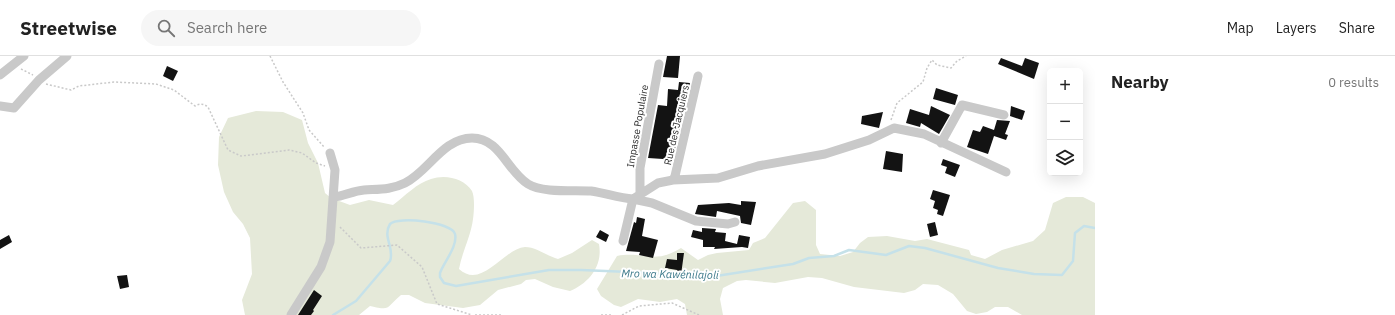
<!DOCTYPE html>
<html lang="en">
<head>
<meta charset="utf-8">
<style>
	body { margin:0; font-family:"IBM Plex Sans",sans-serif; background:#f6f6f6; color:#222 }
	.controls { position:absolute; right:12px; top:12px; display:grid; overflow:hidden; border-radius:6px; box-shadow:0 4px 16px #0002 }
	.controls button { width:36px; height:36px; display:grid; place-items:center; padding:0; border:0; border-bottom:1px solid #e0e0e0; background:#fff; color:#222; font:20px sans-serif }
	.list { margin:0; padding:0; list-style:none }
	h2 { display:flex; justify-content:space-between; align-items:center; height:52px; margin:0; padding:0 16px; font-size:17px }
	h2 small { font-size:13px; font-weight:400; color:#767676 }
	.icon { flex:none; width:22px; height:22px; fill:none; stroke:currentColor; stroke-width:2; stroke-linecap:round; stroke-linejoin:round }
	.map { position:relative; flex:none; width:1095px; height:259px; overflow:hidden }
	header { display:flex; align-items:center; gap:24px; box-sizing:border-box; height:56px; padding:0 20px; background:#fff; border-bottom:1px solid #e0e0e0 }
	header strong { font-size:19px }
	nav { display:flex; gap:22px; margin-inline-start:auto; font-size:14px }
	.search { width:280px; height:36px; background:#f6f6f6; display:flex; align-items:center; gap:10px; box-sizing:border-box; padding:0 14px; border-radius:22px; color:#767676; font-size:15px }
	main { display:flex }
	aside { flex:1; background:#fff }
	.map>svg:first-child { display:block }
	.green { fill:#e5e9d9 }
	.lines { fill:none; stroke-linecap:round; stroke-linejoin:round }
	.stream { stroke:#c5e1e9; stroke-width:2.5 }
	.building { fill:#131313 }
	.path { stroke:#c9c9c9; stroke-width:1.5; stroke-dasharray:2 2; stroke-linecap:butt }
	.minor { stroke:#c9c9c9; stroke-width:9 }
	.labels { text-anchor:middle; stroke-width:4; stroke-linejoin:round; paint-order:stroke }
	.street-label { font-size:10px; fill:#2c2c2c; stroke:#fff }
	.water-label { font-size:11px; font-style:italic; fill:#3d7a8b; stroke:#fff }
</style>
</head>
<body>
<header>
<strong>Streetwise</strong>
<div class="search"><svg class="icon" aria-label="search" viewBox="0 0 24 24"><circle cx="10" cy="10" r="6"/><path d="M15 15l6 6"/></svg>Search here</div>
<nav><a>Map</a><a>Layers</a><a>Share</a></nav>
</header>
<main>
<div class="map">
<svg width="1095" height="259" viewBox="0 0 1095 259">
	<rect width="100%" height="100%" fill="#fff"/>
	<path class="green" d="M 256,55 L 283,56 L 302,64 L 308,87 L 318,107 L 325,137 L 331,142 L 350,149 L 369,144 L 393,149 C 405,140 417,127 431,123 C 445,118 464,122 472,135 C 475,141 474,156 473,163 C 471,180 462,196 459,213 C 482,234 503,193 525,191 C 536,191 547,200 558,203 L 572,197 L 592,184 L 599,188 C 603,210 589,227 570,235 L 553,231 L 535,223 L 526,224 L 521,228 L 498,234 L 480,249 L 463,252 L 425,247 L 409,239 L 401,239 C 385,252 392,255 370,250 L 359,259 L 245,259 L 242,244 L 252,218 L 250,182 L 243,168 L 233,156 L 224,136 L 218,109 L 219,81 L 228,62 Z
		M 1066,141 L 1083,141 L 1095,147 L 1095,259 L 1022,259 L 1008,251 L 995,251 L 987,256 L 976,258 L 967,255 L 953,238 L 938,229 L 923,228 L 915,234 L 904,237 L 854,231 L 822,222 L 808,221 L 775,227 L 746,224 L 737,225 L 723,232 L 720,243 L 723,259 L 687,259 L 685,248 L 677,243 L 660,246 L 638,243 L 621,251 L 614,249 L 601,240 L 597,233 L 617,200 C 644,195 654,209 681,192 L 698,204 L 708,199 L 717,197 L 749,194 L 753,187 L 765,182 L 793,147 L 805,145 L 816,154 L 816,189 L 820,198 L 840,200 L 853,196 L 860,187 L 868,181 L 887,180 L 915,185 L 927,183 L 969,194 L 971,199 L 985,203 L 1002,194 L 1033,185 L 1045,174 L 1053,147 Z"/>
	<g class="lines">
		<path class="stream" d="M 333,259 L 356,245 L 390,205 C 395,192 382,181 390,168 C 398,160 452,166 455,178 C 458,190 444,206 440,217 L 440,221 L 444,227 L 456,230 L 549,214 L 581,214 L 654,217 L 685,221 L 710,221 L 793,208 L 809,202 L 834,200 L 849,194 L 886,199 L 909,190 L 925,192 L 998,212 L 1034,218 L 1062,219 L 1073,205 L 1075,177 L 1084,170 L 1095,172"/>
	</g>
	<path class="building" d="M 667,0 L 680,0 L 678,22 L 663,21 Z
		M 1001,2 L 1022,10 L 1025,2 L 1039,7 L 1034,23 L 998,8 Z
		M 167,10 L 178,15 L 173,25 L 163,20 Z
		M 679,26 L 690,27 L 672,106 L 663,106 L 663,103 L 648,102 L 658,49 L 667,50 L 668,33 L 678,34 Z
		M 936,32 L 958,39 L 955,49 L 933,43 Z
		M 931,50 L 950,59 L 939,78 L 921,67 L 920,71 L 906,67 L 910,53 L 929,59 Z
		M 1011,50 L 1025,55 L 1022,64 L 1010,60 Z
		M 883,56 L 879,72 L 861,68 L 862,60 Z
		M 997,64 L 1010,65 L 1005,78 L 1008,79 L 1006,84 L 994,80 L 988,98 L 967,91 L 973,74 L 980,76 L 983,70 L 994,74 Z
		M 886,95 L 903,98 L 902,116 L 883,113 Z
		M 943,103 L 960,109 L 955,121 L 945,117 L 947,111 L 941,109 Z
		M 933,134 L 950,139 L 943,160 L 937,158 L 938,154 L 933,152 L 935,145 L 930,143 Z
		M 741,145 L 756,146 L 751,169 L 741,167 L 740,160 L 717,155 L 716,161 L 695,158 L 698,149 L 729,147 L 741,149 Z
		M 637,161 L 645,163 L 642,180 L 658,184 L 653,202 L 639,199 L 640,196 L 626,195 L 634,166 L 636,167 Z
		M 935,166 L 938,179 L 930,181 L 927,168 Z
		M 702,172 L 716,173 L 715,176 L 726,177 L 725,185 L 737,188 L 739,179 L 750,181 L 748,192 L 742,191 L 714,193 L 715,191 L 703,191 L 703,184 L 691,181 L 693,174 L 702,176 Z
		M 600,174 L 609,179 L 606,186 L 596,181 Z
		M 9,179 L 12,186 L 0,193 L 0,184 Z
		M 677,197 L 684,197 L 681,219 L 677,218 L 677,214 L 665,212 L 667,203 L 677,204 Z
		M 127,219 L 129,231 L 120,233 L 117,220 Z
		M 314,234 L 322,240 L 313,254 L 314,255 L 311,259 L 298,259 Z"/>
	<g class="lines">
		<path class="path" d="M 270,0 L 283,26 L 303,57 L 309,74 L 325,92
			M 21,13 L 33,19
			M 46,28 L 71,34 L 79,30 L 114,26 L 156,28 L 174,34 L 195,50 C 200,47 204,48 208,51 L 228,94 L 241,100 L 289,94 L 302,97 L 316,107 L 325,110
			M 891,64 L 897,47 L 923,26 L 927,12 L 932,4 L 937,9 L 951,12 L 957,5 L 966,0
			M 340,171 L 361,192 L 397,189 L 422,211 L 437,248 L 472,259
			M 475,259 L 503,259
			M 601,259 L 611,259
			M 622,259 L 639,250 L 672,247 L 699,259"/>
		<path class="minor" d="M 0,19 L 24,0
			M 0,50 L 14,52 L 39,24 L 67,0
			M 941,87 L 962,49 L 1004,59
			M 673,124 L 718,122 L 758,110 L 825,98 L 869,84 L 894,72 L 924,78 L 1006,116
			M 640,137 L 640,112 L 659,8
			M 334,141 C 344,140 353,135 364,134 C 378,133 391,134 405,127 C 428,116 443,82 472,82 C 500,82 507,115 528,128 C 542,137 574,134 591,135 C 605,137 619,142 633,143 L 658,127 L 673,124 L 675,120 L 698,20
			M 623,185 L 633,143 L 652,147 L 696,165 L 728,168 L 735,166
			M 291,259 L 321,211 L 330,186 L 335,114 L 330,97"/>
	</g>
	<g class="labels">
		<g class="street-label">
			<text transform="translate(676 69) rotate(-77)" y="4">Rue des Jacquiers</text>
			<text transform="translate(637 70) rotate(-80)" y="4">Impasse Populaire</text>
		</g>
		<g class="water-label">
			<text transform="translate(670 218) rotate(1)" y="4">Mro wa Kawénilajoli</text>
		</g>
	</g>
</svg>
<div class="controls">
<button>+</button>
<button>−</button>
<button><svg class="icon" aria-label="layers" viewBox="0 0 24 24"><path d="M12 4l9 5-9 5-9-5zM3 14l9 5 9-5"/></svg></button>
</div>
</div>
<aside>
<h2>Nearby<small>0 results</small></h2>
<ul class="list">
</ul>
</aside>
</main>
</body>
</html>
